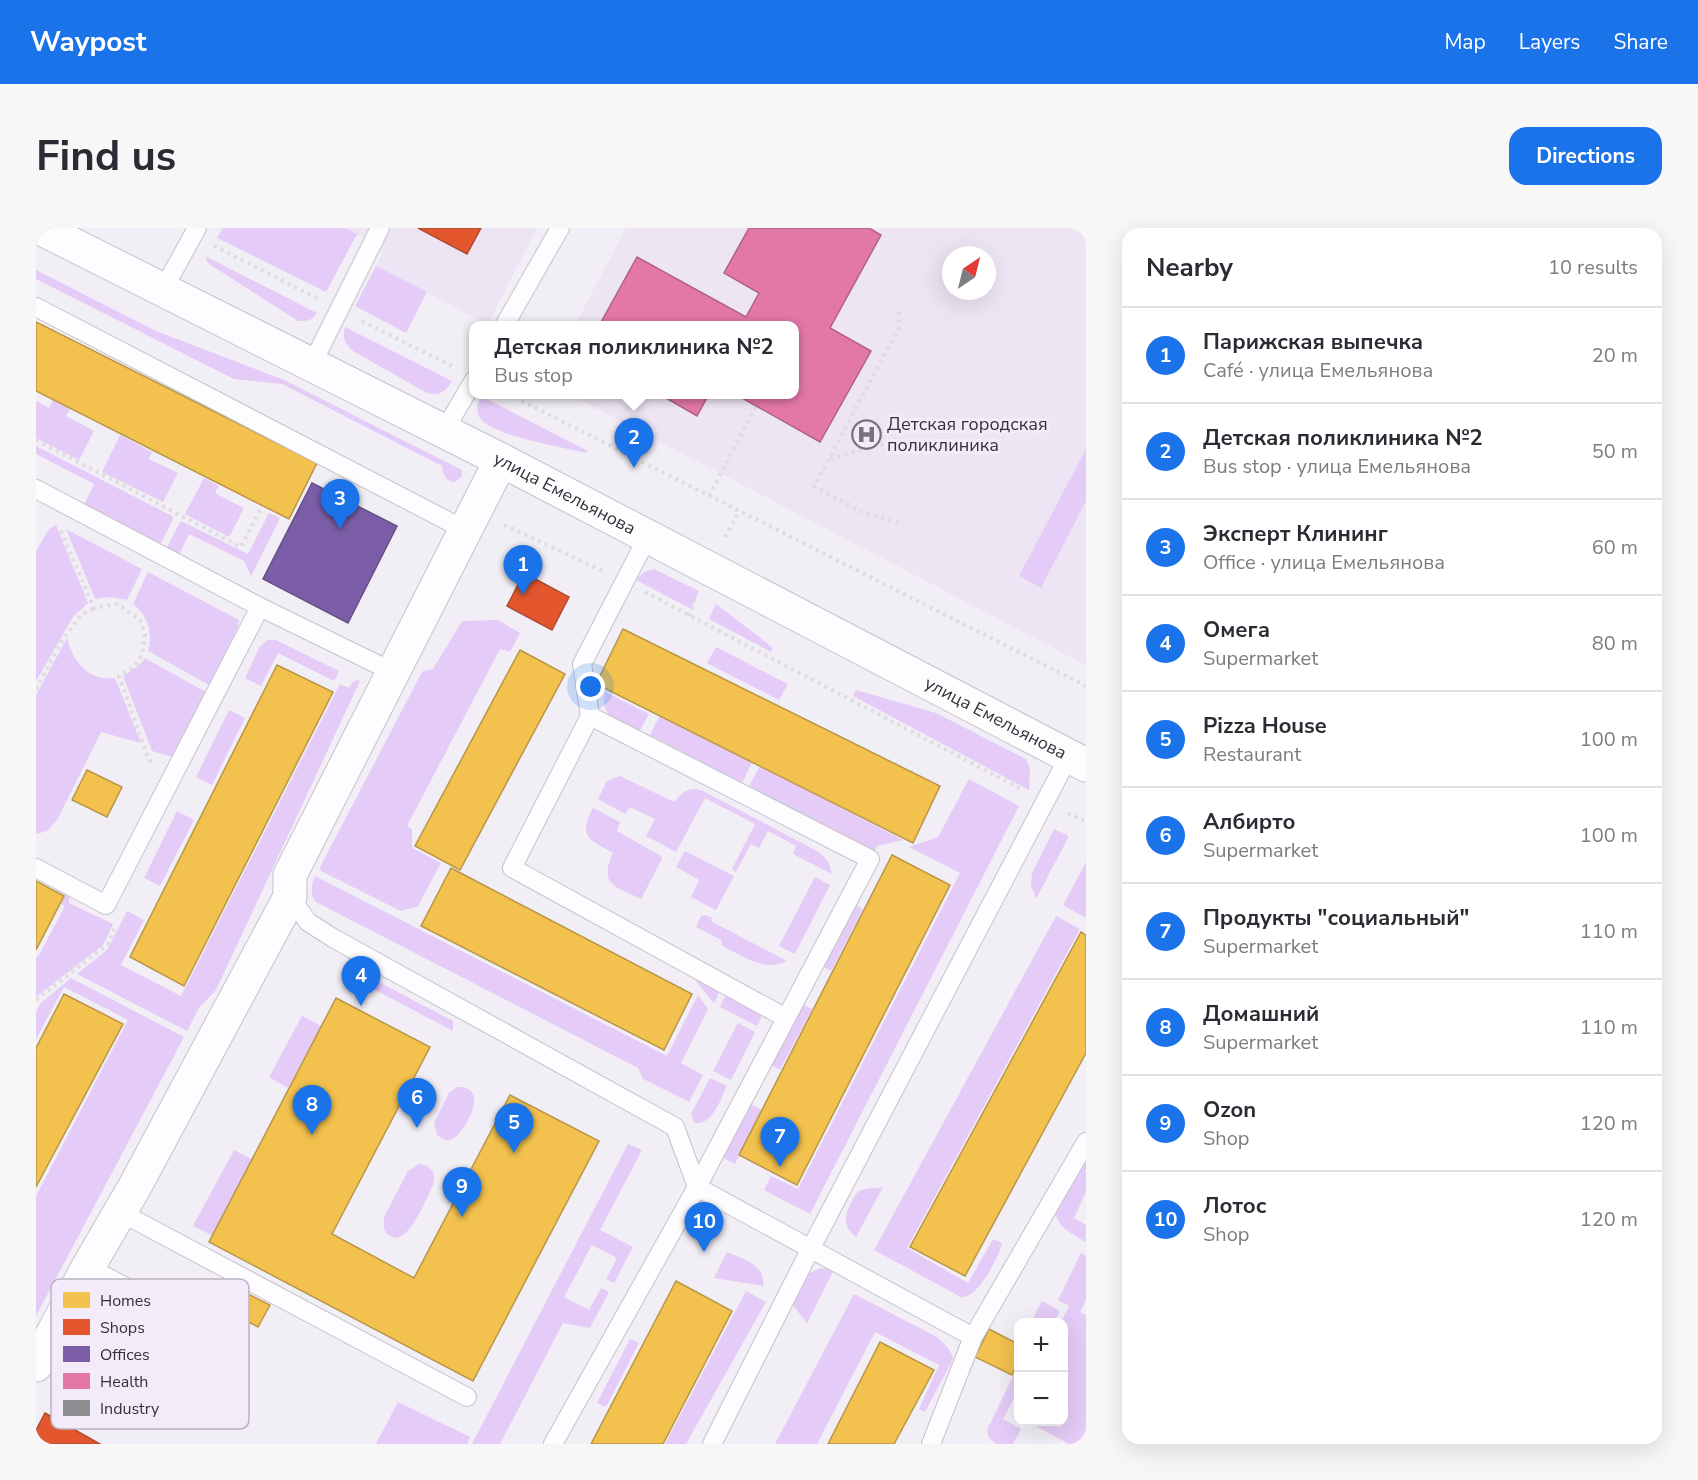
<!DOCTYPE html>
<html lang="en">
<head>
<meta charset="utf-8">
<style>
	body { margin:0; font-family:"Nunito Sans",sans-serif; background:#f7f7f7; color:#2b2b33 }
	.controls { position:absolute; right:18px; bottom:18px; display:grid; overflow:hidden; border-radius:12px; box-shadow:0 6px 24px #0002 }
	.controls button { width:54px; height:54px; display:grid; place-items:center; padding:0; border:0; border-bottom:2px solid #e1e1e2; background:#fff; color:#2b2b33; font:30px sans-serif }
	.compass { position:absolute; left:906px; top:18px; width:54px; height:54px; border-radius:50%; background:#fff; box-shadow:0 6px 24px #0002; rotate:35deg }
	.you { position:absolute; left:555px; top:459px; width:21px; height:21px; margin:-15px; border:4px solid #fff; border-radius:50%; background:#1a73e8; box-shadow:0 0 0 9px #1a73e833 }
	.badge { display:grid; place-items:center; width:39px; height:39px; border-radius:50%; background:#1a73e8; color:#fff; font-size:20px; font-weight:700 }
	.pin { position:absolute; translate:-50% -50px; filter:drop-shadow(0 2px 3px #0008) }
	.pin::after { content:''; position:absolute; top:32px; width:21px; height:18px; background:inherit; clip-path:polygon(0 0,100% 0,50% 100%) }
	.popup { position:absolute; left:433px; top:93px; width:330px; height:78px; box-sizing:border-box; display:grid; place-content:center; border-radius:12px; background:#fff; filter:drop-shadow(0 2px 4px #0005); font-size:20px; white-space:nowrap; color:#7c7c81 }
	.popup b { font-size:22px; color:#2b2b33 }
	.popup::after { content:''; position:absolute; left:50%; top:100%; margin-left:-12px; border:12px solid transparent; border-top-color:#fff }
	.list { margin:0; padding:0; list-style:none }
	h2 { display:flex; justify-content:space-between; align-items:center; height:78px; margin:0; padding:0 24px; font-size:26px }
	h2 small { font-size:20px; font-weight:400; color:#7c7c81 }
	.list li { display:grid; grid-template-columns:39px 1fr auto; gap:18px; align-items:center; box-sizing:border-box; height:96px; padding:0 24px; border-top:2px solid #e1e1e2 }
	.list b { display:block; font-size:22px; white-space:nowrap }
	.list p { margin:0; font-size:20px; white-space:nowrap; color:#7c7c81 }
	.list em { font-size:20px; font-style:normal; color:#7c7c81 }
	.map { position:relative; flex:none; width:1050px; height:1216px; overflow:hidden; border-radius:18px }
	header { display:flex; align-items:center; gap:36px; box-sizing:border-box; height:84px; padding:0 30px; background:#1a73e8; color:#fff }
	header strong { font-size:28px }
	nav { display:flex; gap:33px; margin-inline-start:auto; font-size:21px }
	.intro { display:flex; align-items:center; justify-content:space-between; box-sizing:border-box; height:144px; padding:0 36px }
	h1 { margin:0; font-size:42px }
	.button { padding:15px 27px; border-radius:18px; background:#1a73e8; color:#fff; font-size:21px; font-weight:700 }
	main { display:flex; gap:36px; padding:0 36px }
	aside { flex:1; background:#fff; border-radius:18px; box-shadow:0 6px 24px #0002 }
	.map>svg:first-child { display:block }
	.built { fill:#ede4f4; fill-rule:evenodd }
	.green { fill:#e5cbf7 }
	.homes { fill:#f2c14e; stroke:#b99647; stroke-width:1.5 }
	.shops { fill:#e4572e; stroke:#af4c31; stroke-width:1.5 }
	.offices { fill:#7b5ea7; stroke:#665085; stroke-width:1.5 }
	.health { fill:#e377a8; stroke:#ae6286; stroke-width:1.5 }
	.industry { fill:#8d8d92; stroke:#727177; stroke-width:1.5 }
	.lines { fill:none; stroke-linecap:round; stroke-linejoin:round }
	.lane-casing { stroke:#c5c2c8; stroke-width:20 }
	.street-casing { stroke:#c5c2c8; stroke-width:35 }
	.secondary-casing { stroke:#c5c2c8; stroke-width:35 }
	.path { stroke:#dedcdf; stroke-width:4; stroke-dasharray:3 4.5; stroke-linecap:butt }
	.lane { stroke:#fdfcfe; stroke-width:18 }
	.street { stroke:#fdfcfe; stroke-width:33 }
	.secondary { stroke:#fdfcfe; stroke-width:33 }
	.labels { text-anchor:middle; stroke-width:6; stroke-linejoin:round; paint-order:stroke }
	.poi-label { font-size:18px; fill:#343137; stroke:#f3eafa; text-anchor:start }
	.street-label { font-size:18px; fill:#343137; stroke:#f3eafa }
	.key { fill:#f3eafa; stroke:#bab2c0; stroke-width:1.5 }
	.key-label { font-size:16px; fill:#343137 }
</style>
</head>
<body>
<header>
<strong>Waypost</strong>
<nav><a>Map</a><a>Layers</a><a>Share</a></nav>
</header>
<div class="intro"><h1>Find us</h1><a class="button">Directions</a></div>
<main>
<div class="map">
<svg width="1050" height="1216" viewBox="0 0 1050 1216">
	<rect width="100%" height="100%" fill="#f2eef6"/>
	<path class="built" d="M 309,0 L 501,0 L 452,96 L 340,38 L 348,22 Z
		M 590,0 L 1050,0 L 1050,437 L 535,167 L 758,166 L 758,98 L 539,97 ZM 915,27 L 951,27 L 951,63 L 915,63 Z"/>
	<path class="green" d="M 187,0 L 309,0 L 321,6 L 290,64 L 181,10 Z
		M 171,29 L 281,85 C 276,93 271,93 262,93 L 173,36 L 170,31 Z
		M 340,38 L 391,64 L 370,105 L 319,78 Z
		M 0,42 L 120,103 L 248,152 L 426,242 L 426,248 L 419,254 C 409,253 407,247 406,238 L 246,156 L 198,151 L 0,51 Z
		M 309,99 L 416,153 C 410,164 403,168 391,165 L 317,123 C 309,115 306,110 309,99 Z
		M 445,168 L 552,223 L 549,225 C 527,219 456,208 444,190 C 439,183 442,176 445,168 Z
		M 17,172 L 34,181 L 30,188 L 58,203 L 43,232 L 0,210 L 0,174 L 1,173 L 13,180 Z
		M 84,207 L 116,224 L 113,231 L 142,245 L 127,274 L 66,244 Z
		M 0,218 L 136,288 L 137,291 L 123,319 L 47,279 L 58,256 L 0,226 Z
		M 1050,221 L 1050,273 L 1005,360 L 983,348 Z
		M 168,250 L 183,258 L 179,265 L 208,280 L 193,309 L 149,286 Z
		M 233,285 L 244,290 L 215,348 L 208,333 L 153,306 L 143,327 L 129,323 L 144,294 L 147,294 L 212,326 Z
		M 20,297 L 52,375 L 37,389 L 0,453 L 0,323 L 13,301 Z
		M 30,301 L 106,341 L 91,372 L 74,369 L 59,371 Z
		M 618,341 L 663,363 L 655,381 L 600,352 L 608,344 Z
		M 112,344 L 203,392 L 202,399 L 173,457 L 112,423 C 117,406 112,387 97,376 Z
		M 680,376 L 736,419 L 735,424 L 673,391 Z
		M 462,392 L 484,405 L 474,424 L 464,421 L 371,598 L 376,601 L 376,620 L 405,635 L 382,678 L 365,683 L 285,643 L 284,639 L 386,444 L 397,441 L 426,393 Z
		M 31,410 C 38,435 52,453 79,450 L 105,515 L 65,504 L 21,592 L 11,603 L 0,606 L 0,467 Z
		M 231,412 L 240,412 L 303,443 L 298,453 L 242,425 L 225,458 L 209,450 L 223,420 Z
		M 680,419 L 752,456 L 743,472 L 671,435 Z
		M 109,430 L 170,464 L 137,529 L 116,523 L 87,448 L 102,438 Z
		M 321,452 L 324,453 L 180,762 L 163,780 L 151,803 L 41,746 L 71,722 L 91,683 L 108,692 L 85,737 L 145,768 L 304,456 L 313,460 L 317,454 Z
		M 820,462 L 900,485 L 990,531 L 994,540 L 993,562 L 817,468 Z
		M 569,464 L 613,486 L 602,506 C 584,496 563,489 569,464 Z
		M 193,482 L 209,490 L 176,557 L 160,549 Z
		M 624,487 L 716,535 L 706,555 L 614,507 Z
		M 724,538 L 867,612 L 841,618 L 838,625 L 713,558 Z
		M 584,548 L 638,574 C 646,564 653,558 667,563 L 783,624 L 792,633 L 796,646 L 757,626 L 760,618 L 732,603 L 723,620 L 715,616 L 700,644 L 696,641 L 719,596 L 669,570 L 640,624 L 610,608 L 619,591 L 594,579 L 589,586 L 562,571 L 571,553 Z
		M 933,551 L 983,578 L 774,986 L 728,962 L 735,948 L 762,961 L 924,645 L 873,619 L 902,609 Z
		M 557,580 L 584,594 L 581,603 L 625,628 L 626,631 L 605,671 C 580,658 562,658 577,625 C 552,611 542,609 557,580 Z
		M 141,583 L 158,592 L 124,658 L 108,650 Z
		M 1018,601 L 1033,608 L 1000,671 L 995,657 L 996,645 Z
		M 649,623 L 698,648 L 680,682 L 655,669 L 663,652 L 640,639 Z
		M 1050,634 L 1050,690 L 1027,677 Z
		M 279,648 L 631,828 L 662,767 L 672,781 L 645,835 L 667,847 L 653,874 L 607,851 L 602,840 L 280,674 C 274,667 275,656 279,648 Z
		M 779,649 L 794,657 L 759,726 L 743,718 Z
		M 23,656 L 34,659 L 33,675 L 77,696 L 67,717 L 0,769 L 0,729 L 2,729 L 29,678 L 15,670 Z
		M 813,674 L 827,681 L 795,743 L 782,736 Z
		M 669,687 L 676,690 L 675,693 L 751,733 C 729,744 711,730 690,720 L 686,717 L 685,712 L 660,699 L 665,688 Z
		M 1020,688 L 1044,701 L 871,1020 L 932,1055 L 957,1011 L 966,1015 C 963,1029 941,1072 925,1069 L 838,1022 Z
		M 316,740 L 417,793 L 417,803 L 309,746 L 313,741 Z
		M 655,747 L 691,748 L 678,775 Z
		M 35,750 L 148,809 L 0,1088 L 0,968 L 92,792 L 28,759 L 0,811 L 0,784 L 5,775 Z
		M 697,751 C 716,760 735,776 721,798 L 684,779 Z
		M 762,774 L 776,781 L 744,842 L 731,835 Z
		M 266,788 L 285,798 L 252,860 L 233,849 Z
		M 702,795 L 719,804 L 695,852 L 677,843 Z
		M 674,850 L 691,858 C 684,872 677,897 659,895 L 655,886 Z
		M 421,859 C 457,857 427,909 414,912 C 409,913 405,910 401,907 L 398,895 L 413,865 Z
		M 711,874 L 726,882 L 699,936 L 684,928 Z
		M 592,916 L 606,922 L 564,1002 L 597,1019 L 578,1055 L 570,1051 L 581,1030 L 556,1017 L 528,1069 L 553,1082 L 565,1060 L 573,1064 L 554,1100 L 527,1095 L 464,1216 L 436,1216 Z
		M 1050,921 L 1050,964 L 1038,990 L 1050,997 L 1050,1014 C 1038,1007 1021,999 1019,984 Z
		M 198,922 L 217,932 L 177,1008 L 157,998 Z
		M 383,936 C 394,936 401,946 397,957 C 390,971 367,1032 348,1001 L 348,989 L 372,943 Z
		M 847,959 L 820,1009 C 807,999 808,989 815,975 C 817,971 819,966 823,963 C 829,960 840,960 847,959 Z
		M 691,1024 C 707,1031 730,1037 727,1058 L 678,1050 Z
		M 1045,1025 L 1050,1028 L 1050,1072 L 1044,1084 L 1050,1087 L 1050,1216 L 1033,1216 L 992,1194 L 1028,1194 L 1028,1094 L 1025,1094 L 1033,1078 L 1022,1072 Z
		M 784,1040 L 798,1042 L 771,1095 L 756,1076 L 772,1046 Z
		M 710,1063 L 730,1074 L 650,1216 L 629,1216 Z
		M 818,1066 L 901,1109 L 913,1121 L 917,1129 L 916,1133 L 889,1184 L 883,1181 L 903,1137 L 839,1104 L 781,1216 L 739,1216 Z
		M 1006,1073 L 1024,1083 L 1018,1094 L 995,1094 Z
		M 594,1111 L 603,1115 L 570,1179 L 561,1175 Z
		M 982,1138 L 982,1162 L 967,1191 L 985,1201 L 977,1216 L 960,1216 L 953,1210 L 951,1202 Z
		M 362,1174 L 434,1209 L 431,1216 L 340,1216 Z"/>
	<path class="homes" d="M 0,94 L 281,235 L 253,291 L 0,163 Z
		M 587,401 L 904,558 L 877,615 L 560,456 Z
		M 484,422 L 529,446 L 424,642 L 379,618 Z
		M 241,437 L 297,464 L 148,758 L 94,729 Z
		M 51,542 L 86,559 L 71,589 L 36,572 Z
		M 856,627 L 914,657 L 761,957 L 703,927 Z
		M 415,640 L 656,766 L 628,822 L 385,698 Z
		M 0,653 L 28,668 L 0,722 Z
		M 1045,704 L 1050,707 L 1050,825 L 929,1048 L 874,1019 Z
		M 28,766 L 87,796 L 0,959 L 0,820 Z
		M 300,770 L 394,819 L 296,1006 L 378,1050 L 474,867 L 563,913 L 437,1153 L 173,1014 Z
		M 640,1053 L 696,1083 L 627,1216 L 555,1216 Z
		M 212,1066 L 234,1077 L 222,1099 L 200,1087 Z
		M 953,1101 L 982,1116 L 982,1133 L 976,1147 L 939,1129 Z
		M 844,1114 L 898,1142 L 858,1216 L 792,1216 Z"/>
	<path class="shops" d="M 382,0 L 445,0 L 431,26 Z
		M 488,345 L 533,369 L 516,402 L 471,378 Z
		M 9,1185 L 64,1216 L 0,1216 L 0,1202 Z"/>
	<path class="offices" d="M 276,255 L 361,298 L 312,395 L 227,351 Z"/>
	<path class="health" d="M 713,0 L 833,0 L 845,7 L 794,100 L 835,123 L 784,214 L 699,166 L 758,166 L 758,98 L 563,98 L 601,29 L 710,89 L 723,65 L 688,45 Z
		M 623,166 L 673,166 L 661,188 Z"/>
	<path class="industry" d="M 56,1086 L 156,1142 L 129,1191 L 29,1135 Z"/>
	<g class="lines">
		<defs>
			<path id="lane" d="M 127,62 L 161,0
				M 0,79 L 429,302
				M 468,98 L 524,0
				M 276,136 L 344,0
				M 408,203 L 438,152
				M 0,261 L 224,379 L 357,444
				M 612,308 L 546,436 L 554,488 L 834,631 L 661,959 L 937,1109 L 1050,914
				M 554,488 L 476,640 L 750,790
				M 0,640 L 70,677 L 224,379
				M 254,669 L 272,694 L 297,710 L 639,899 L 661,959 L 517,1216
				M 84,984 L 431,1169
				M 52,1039 L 201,1118
				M 676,1216 L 775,1020 L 1033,528
				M 895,1216 L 937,1109"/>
			<path id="street" d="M 0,1137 L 52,1039 L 98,960 L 254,669 L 254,647 L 465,232"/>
			<g id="secondary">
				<path id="s1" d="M 4,0 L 465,232 L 1050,537"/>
			</g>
		</defs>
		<use href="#lane" class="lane-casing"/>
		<use href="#street" class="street-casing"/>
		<use href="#secondary" class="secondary-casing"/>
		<path class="path" d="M 178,18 L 281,70
			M 863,84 L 863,100 L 778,258 L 826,284 L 867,296
			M 326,93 L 418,139
			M 472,166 L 1050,458
			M 0,212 L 205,319 L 224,282
			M 794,231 L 863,211
			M 673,268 L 720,178
			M 468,297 L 567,343
			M 25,303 L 58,380 L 81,376 L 104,392 L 109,406 L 106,427 L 97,440 L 83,448 L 113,532 L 116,534
			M 689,309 L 703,283
			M 609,364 L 987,562
			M 653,388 L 660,369
			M 0,461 L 25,414 L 45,387 L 58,380
			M 1032,585 L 1050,594
			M 0,772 L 72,716 L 78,701"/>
		<use href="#lane" class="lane"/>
		<use href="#street" class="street"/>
		<use href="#secondary" class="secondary"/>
	</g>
	<defs>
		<symbol id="hospital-ring" viewBox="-11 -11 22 22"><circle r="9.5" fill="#f3eafa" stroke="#76737a" stroke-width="1.5"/><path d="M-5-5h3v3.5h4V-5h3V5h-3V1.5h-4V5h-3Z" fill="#76737a"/></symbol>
	</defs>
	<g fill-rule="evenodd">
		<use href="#hospital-ring" x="814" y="190" width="33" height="33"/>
	</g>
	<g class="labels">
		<g class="poi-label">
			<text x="851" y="202">Детская городская<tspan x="851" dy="21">поликлиника</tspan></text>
		</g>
		<g class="street-label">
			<text dy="6" stroke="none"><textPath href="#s1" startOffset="588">улица Емельянова</textPath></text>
			<text dy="6" stroke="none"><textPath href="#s1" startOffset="1074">улица Емельянова</textPath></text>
		</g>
	</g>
	<rect x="15" y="1051" width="198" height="150" rx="9" class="key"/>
	<rect x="27" y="1064" width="27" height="16" fill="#f2c14e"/>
	<rect x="27" y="1091" width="27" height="16" fill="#e4572e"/>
	<rect x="27" y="1118" width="27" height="16" fill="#7b5ea7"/>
	<rect x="27" y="1145" width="27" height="16" fill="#e377a8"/>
	<rect x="27" y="1172" width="27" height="16" fill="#8d8d92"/>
	<g class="key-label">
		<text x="64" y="1078">Homes</text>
		<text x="64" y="1105">Shops</text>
		<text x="64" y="1132">Offices</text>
		<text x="64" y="1159">Health</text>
		<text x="64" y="1186">Industry</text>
	</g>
</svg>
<div class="controls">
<button>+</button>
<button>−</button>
</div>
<svg class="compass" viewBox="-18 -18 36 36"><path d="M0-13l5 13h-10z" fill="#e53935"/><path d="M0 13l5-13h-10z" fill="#7c7c81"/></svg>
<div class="you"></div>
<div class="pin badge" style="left:487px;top:367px">1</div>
<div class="pin badge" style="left:598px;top:240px">2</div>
<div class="popup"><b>Детская поликлиника №2</b>Bus stop</div>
<div class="pin badge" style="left:304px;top:301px">3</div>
<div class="pin badge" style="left:325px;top:778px">4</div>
<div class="pin badge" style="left:478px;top:925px">5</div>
<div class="pin badge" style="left:381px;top:900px">6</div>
<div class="pin badge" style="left:744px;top:939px">7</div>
<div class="pin badge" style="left:276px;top:907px">8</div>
<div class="pin badge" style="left:426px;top:989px">9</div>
<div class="pin badge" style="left:668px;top:1024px">10</div>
</div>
<aside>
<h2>Nearby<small>10 results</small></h2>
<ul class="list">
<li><span class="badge">1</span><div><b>Парижская выпечка</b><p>Café · улица Емельянова</p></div><em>20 m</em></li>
<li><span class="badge">2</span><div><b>Детская поликлиника №2</b><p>Bus stop · улица Емельянова</p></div><em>50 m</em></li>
<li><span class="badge">3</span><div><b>Эксперт Клининг</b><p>Office · улица Емельянова</p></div><em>60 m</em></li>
<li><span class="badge">4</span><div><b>Омега</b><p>Supermarket</p></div><em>80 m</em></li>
<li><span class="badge">5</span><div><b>Pizza House</b><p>Restaurant</p></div><em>100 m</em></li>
<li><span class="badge">6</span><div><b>Албирто</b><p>Supermarket</p></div><em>100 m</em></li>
<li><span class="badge">7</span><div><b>Продукты &quot;социальный&quot;</b><p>Supermarket</p></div><em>110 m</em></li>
<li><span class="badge">8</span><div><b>Домашний</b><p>Supermarket</p></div><em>110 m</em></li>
<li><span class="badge">9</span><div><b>Ozon</b><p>Shop</p></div><em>120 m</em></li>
<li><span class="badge">10</span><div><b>Лотос</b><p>Shop</p></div><em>120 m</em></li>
</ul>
</aside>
</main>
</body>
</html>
